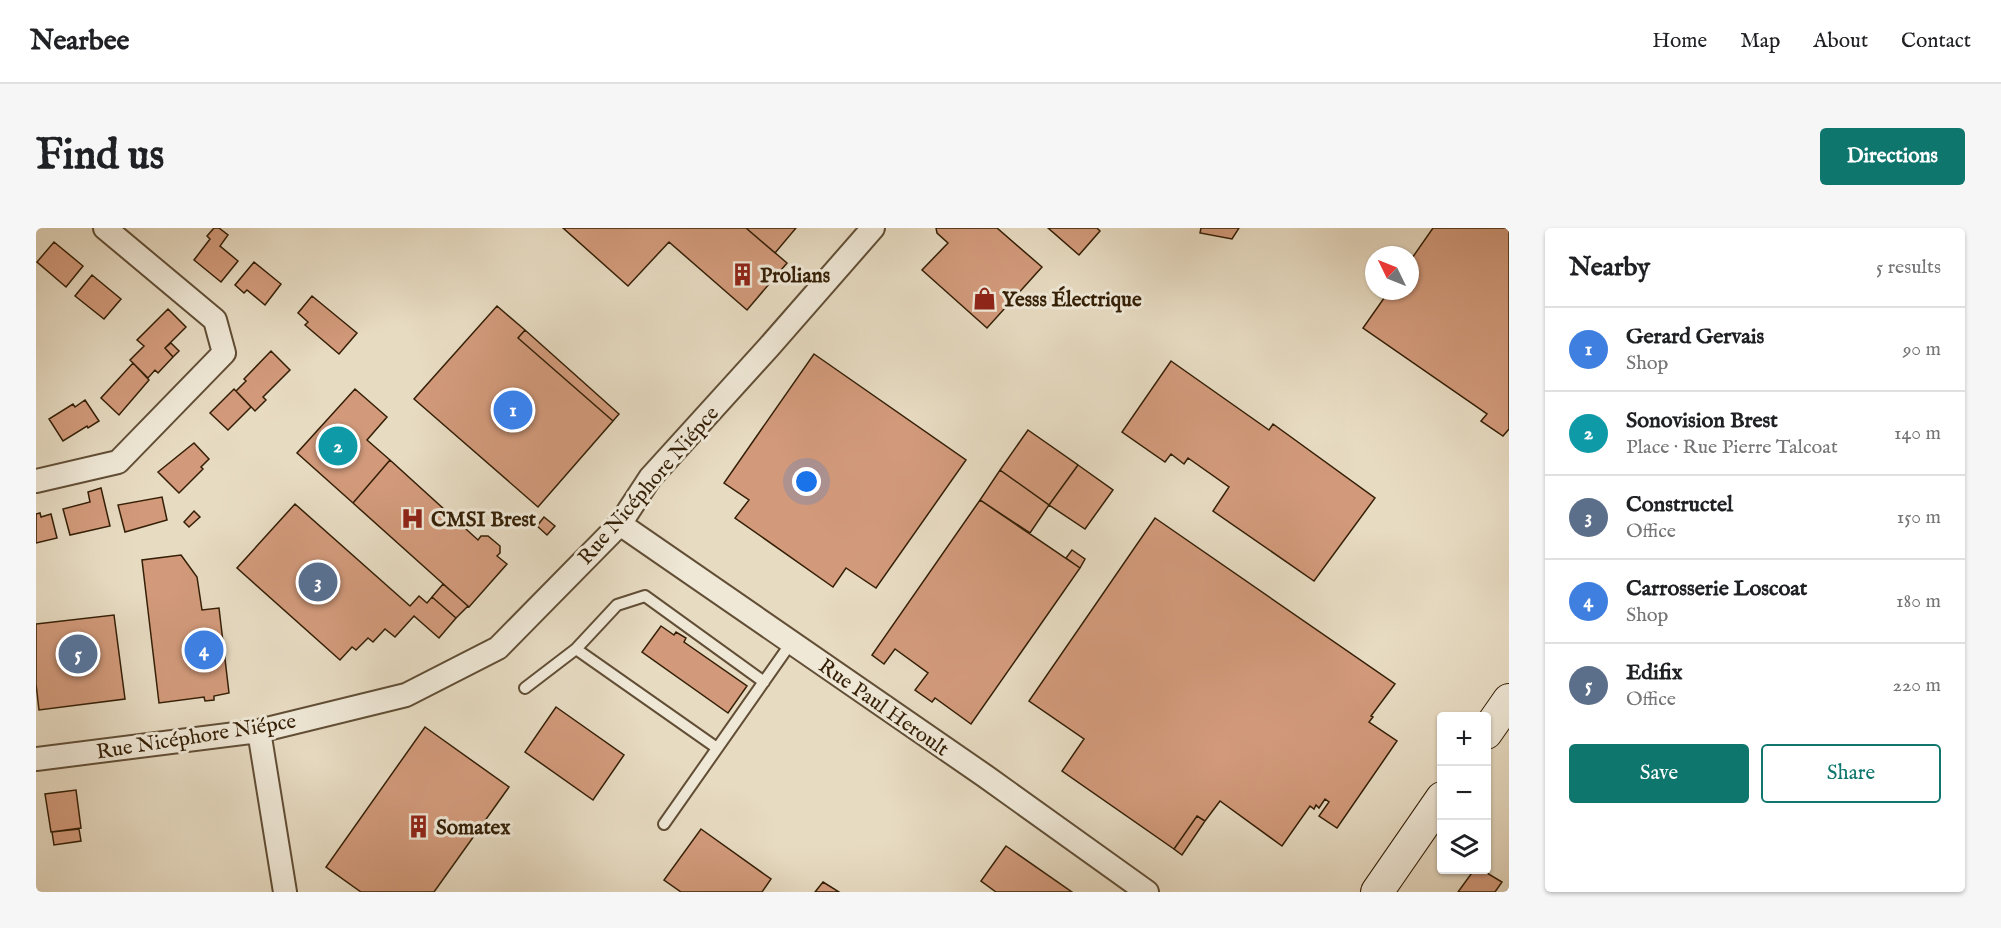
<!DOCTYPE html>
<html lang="en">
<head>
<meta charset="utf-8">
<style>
	body { margin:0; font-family:"IM FELL English",serif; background:#f6f6f6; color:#202124 }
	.controls { position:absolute; right:18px; bottom:18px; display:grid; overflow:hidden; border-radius:6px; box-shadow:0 2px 4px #0004 }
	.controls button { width:54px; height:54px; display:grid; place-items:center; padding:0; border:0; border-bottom:2px solid #e0e0e0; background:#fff; color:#202124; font:30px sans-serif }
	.compass { position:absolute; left:1329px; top:18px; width:54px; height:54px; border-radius:50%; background:#fff; box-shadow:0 2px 4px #0004; rotate:313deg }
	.you { position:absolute; left:771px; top:254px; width:21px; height:21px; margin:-15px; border:4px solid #fff; border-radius:50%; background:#1a73e8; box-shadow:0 0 0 9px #1a73e833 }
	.badge { display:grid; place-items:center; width:39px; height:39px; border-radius:50%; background:#0f766e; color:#fff; font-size:20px; font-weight:700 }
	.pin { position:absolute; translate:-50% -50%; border:3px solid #fff; box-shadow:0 2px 6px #0006 }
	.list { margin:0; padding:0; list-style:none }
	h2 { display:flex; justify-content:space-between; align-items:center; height:78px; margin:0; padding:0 24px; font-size:26px }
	h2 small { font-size:20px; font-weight:400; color:#757577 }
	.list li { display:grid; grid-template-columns:39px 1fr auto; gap:18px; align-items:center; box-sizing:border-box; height:84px; padding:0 24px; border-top:2px solid #e0e0e0 }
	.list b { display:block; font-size:22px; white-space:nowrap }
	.list p { margin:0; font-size:20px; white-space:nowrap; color:#757577 }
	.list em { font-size:20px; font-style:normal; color:#757577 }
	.actions { display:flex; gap:12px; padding:18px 24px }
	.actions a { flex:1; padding:14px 0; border:2px solid #0f766e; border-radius:6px; text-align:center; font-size:21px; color:#0f766e }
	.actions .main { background:#0f766e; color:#fff }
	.icon { flex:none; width:33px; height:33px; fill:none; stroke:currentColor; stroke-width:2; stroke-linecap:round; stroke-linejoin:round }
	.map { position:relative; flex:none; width:1473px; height:664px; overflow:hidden; border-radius:6px }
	header { display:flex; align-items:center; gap:36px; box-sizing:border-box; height:84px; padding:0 30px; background:#fff; border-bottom:2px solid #e0e0e0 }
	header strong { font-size:28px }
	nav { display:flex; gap:33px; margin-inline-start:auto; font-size:21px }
	.intro { display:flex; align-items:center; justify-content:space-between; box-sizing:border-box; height:144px; padding:0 36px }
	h1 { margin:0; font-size:42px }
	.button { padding:15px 27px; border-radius:6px; background:#0f766e; color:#fff; font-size:21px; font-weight:700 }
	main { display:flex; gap:36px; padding:0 36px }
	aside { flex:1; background:#fff; border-radius:6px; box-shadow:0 2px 4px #0004 }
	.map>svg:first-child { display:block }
	.building { fill:#d29a7b; stroke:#341f06; stroke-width:1.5 }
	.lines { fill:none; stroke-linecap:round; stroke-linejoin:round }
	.lane-casing { stroke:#614e35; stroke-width:14 }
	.street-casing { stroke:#614e35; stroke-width:26 }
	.secondary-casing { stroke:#341f06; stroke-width:34 }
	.lane { stroke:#efe8d7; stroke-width:10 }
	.street { stroke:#efe8d7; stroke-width:22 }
	.secondary { stroke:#efe8d7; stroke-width:32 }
	.labels { text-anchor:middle; stroke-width:6; stroke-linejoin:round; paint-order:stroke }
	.poi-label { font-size:21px; font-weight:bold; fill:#341f06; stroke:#efe8d7; text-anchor:start }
	.street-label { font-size:21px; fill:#341f06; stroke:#efe8d7 }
</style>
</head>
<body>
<header>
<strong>Nearbee</strong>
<nav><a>Home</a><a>Map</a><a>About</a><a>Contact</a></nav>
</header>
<div class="intro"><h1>Find us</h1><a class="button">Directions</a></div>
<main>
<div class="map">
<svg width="1473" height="664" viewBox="0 0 1473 664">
	<rect width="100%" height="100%" fill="#e7dbc2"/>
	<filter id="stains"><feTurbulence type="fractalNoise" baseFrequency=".00333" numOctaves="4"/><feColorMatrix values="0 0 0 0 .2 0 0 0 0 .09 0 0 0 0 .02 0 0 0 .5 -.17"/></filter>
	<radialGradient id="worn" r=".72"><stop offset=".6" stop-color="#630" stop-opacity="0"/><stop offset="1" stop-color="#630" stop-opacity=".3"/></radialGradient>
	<path class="building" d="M 178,0 L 183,0 L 192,7 L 184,18 L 202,33 L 185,54 L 158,32 L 174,11 L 171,8 Z
		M 527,0 L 710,0 L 751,35 L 711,82 L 633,14 L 592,58 Z
		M 710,0 L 760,0 L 739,25 Z
		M 900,0 L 961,0 L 1006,39 L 951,100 L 886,42 L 912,15 L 901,5 Z
		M 1012,0 L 1061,0 L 1064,3 L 1043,27 Z
		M 1165,0 L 1203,0 L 1196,11 L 1164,5 Z
		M 1397,0 L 1473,0 L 1473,201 L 1467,208 L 1445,193 L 1451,186 L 1327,100 L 1353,63 L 1374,63 L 1374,33 Z
		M 18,14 L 47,38 L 30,59 L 1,34 Z
		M 218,34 L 245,56 L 229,77 L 211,62 L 208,65 L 199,57 Z
		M 56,47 L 85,71 L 68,91 L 39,68 Z
		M 276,68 L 321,105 L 303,126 L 269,97 L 272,94 L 262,85 Z
		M 461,78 L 489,102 L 482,110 L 577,193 L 502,279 L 378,171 Z
		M 132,81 L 150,99 L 129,120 L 137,129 L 122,145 L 119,142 L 112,150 L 94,132 L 108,118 L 101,112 Z
		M 489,102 L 583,186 L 577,193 L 482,110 Z
		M 135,115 L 143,123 L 137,129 L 129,120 Z
		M 235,123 L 254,142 L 227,169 L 230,172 L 219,183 L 200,163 L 210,153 L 208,151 Z
		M 778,126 L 930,232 L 840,360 L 810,340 L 797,359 L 699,290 L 713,272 L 688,255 Z
		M 1135,133 L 1233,202 L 1237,196 L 1339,270 L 1278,353 L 1177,283 L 1193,259 L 1152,230 L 1148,236 L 1135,226 L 1129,234 L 1086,204 Z
		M 97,135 L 113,152 L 83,187 L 65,170 Z
		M 198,161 L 215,179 L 192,202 L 174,185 Z
		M 319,161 L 351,189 L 331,212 L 354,232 L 317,275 L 261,225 Z
		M 49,172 L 63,193 L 52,200 L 51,198 L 27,213 L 13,191 L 37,176 L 39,179 Z
		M 992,202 L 1042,237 L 1013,277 L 964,242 Z
		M 158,215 L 173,231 L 165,239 L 167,241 L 143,265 L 122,244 Z
		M 354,232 L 442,312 L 445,308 L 452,308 L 464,318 L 464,325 L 461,328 L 471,336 L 433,379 L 317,275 Z
		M 1042,237 L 1077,262 L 1049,301 L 1013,277 Z
		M 964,242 L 1013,277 L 994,305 L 944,272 Z
		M 65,260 L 74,298 L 34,307 L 27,281 L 54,274 L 52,264 Z
		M 126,269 L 131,292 L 89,304 L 82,277 Z
		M 944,272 L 1044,340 L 935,496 L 899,470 L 896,474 L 879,462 L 892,445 L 859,421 L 848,436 L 836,427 Z
		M 259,276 L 374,378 L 383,368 L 391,375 L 396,369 L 420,390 L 403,410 L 378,388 L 359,409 L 349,401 L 337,414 L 332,410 L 320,422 L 316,419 L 304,432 L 201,340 Z
		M 158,283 L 164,289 L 153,299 L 148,294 Z
		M 4,285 L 5,289 L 15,286 L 21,310 L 0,315 L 0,286 Z
		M 508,289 L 519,298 L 511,307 L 501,298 Z
		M 1119,290 L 1359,456 L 1335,488 L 1337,489 L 1333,494 L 1361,513 L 1301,600 L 1283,588 L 1293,574 L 1289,571 L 1283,580 L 1280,577 L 1278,581 L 1274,578 L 1246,618 L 1184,573 L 1169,593 L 1161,588 L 1138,621 L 1026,543 L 1048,511 L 993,473 Z
		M 1036,322 L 1049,331 L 1044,340 L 1030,330 Z
		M 145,327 L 161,349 L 166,382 L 183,380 L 193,465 L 178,468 L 178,472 L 169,473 L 168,469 L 123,475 L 106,332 Z
		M 407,356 L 432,378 L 420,390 L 396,369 Z
		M 78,387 L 89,471 L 3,482 L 0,456 L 0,396 Z
		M 625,398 L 638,407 L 640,404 L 650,410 L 648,414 L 711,458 L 692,485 L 606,424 Z
		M 520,479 L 588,527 L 557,572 L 489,524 Z
		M 389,499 L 473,559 L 398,664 L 325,664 L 290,639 Z
		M 40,562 L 45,600 L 15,604 L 9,566 Z
		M 1161,588 L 1169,593 L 1146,627 L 1138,621 Z
		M 43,601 L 45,613 L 18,617 L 16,604 Z
		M 665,601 L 735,651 L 726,664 L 645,664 L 628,652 Z
		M 970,618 L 1036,664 L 960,664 L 945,653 Z
		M 1438,642 L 1446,642 L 1466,654 L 1459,664 L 1422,664 Z
		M 787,654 L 803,664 L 779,664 Z"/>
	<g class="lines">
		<defs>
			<path id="lane" d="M 540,421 L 581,377 L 609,368 L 728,454
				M 489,460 L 540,421 L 681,520
				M 628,596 L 755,415"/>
			<path id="street" d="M 0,253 L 82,234 L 188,125 L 179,92 L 69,0
				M 584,296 L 949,548 L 1111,664
				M 223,503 L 249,664
				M 0,531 L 223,503 L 370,467 L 462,420 L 584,296 L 614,250 L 732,120 L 837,0"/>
			<path id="secondary" d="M 1450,505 L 1473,472
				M 1341,664 L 1406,570"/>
		</defs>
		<use href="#lane" class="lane-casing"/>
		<use href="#street" class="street-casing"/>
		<use href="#secondary" class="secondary-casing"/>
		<use href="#lane" class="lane"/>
		<use href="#street" class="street"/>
		<use href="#secondary" class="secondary"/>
	</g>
	<defs>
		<symbol id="building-bare" viewBox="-9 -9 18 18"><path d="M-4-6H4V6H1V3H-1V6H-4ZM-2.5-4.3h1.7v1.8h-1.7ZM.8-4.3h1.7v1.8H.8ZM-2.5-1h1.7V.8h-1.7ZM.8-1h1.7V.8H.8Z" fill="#8f2418" stroke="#efe8d7" stroke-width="2.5" paint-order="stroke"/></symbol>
		<symbol id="shop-bare" viewBox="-9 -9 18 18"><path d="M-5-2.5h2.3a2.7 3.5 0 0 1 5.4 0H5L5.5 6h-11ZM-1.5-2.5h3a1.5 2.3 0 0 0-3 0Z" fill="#8f2418" stroke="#efe8d7" stroke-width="2.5" paint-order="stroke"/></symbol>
		<symbol id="hospital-bare" viewBox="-9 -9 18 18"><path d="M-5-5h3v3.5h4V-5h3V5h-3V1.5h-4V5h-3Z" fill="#8f2418" stroke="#efe8d7" stroke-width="2.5" paint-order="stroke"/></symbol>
	</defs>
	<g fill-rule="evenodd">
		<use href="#building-bare" x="690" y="30" width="33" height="33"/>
		<use href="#shop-bare" x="932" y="54" width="33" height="33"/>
		<use href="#hospital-bare" x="360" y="274" width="33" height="33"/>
		<use href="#building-bare" x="366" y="582" width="33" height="33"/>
	</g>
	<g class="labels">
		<g class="poi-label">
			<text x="724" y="54">Prolians</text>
			<text x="966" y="78">Yesss Électrique</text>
			<text x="395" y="298">CMSI Brest</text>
			<text x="400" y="606">Somatex</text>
		</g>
		<g class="street-label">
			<text transform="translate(612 257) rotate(-49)" y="7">Rue Nicéphore Niépce</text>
			<text transform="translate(848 479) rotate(35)" y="7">Rue Paul Heroult</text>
			<text transform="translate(160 508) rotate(-9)" y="7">Rue Nicéphore Niépce</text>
		</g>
	</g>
	<rect width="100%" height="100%" filter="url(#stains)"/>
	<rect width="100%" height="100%" fill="url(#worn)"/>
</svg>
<div class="controls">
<button>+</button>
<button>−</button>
<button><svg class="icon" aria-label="layers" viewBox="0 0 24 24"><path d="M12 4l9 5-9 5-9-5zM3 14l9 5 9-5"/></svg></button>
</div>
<svg class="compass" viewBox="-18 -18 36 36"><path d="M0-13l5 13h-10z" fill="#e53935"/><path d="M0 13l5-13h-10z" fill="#757577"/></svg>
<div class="you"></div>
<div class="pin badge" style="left:477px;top:182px;background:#3f7fe0">1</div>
<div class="pin badge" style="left:302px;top:218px;background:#0f9aa8">2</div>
<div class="pin badge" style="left:282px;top:354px;background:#5c6f8a">3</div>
<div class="pin badge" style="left:168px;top:422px;background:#3f7fe0">4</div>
<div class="pin badge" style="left:42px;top:426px;background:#5c6f8a">5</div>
</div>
<aside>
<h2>Nearby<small>5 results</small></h2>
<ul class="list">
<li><span class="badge" style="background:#3f7fe0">1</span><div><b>Gerard Gervais</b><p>Shop</p></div><em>90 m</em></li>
<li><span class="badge" style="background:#0f9aa8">2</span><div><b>Sonovision Brest</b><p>Place · Rue Pierre Talcoat</p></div><em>140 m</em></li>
<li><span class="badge" style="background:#5c6f8a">3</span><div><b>Constructel</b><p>Office</p></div><em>150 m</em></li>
<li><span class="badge" style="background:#3f7fe0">4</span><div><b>Carrosserie Loscoat</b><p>Shop</p></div><em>180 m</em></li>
<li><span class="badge" style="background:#5c6f8a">5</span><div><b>Edifix</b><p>Office</p></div><em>220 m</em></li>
</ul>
<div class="actions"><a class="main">Save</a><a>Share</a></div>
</aside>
</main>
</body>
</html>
